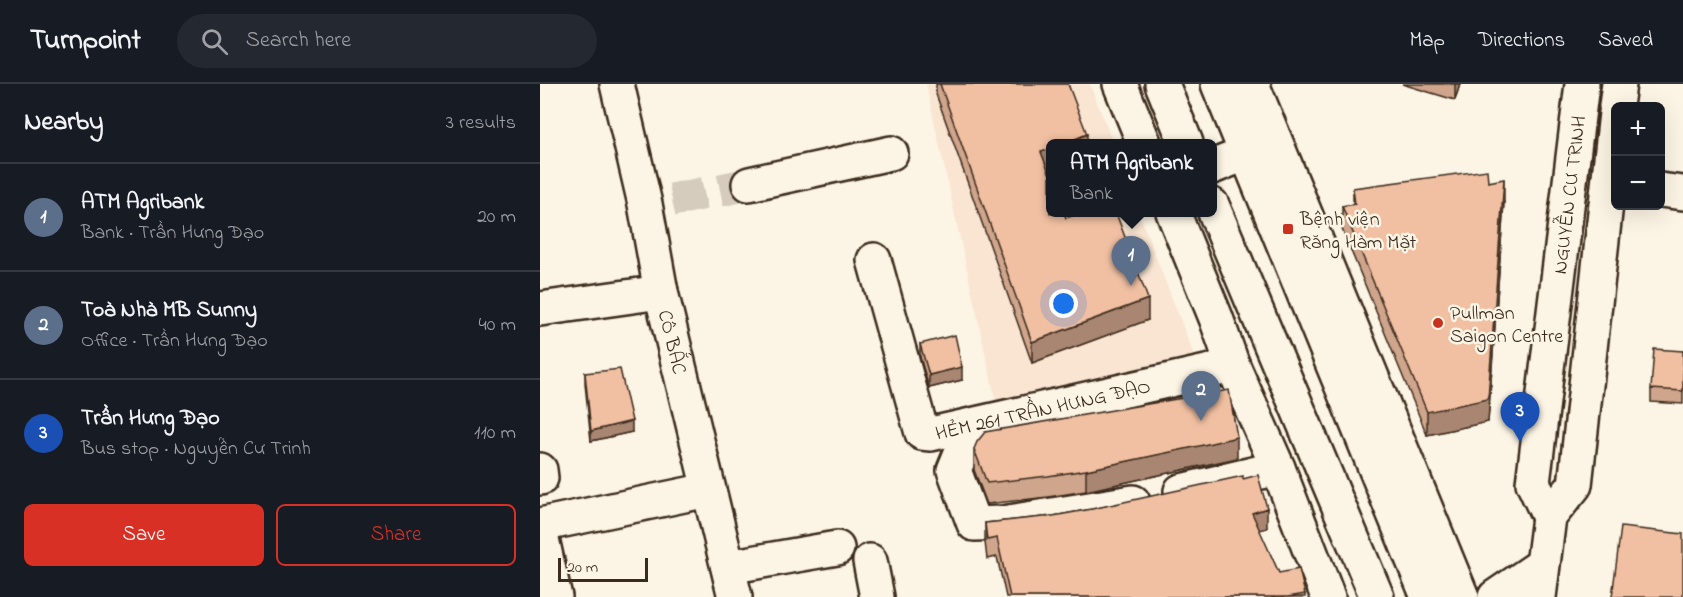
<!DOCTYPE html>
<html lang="en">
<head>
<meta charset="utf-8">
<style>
	body { margin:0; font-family:"Indie Flower",sans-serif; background:#242831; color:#f1f3f6 }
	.controls { position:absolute; right:18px; top:18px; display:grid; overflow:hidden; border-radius:9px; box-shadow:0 6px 24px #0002 }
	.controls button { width:54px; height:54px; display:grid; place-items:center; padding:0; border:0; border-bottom:2px solid #363941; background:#171b24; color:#f1f3f6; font:30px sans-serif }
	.scale { position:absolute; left:18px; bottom:15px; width:90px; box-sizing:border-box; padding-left:6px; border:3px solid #3b2a1e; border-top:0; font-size:16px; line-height:21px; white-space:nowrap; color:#3b2a1e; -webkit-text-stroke:4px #fcf5e5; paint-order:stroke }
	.you { position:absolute; left:524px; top:220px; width:21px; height:21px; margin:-15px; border:4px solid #fff; border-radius:50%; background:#1a73e8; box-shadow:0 0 0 9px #1a73e833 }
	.badge { display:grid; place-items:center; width:39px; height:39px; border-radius:50%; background:#d93025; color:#fff; font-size:20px; font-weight:700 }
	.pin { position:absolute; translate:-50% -50px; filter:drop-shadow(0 2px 3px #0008) }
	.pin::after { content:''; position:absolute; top:32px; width:21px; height:18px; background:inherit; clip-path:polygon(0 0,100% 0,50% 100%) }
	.popup { position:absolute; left:506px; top:55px; width:171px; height:78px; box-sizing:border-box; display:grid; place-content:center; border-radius:9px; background:#171b24; filter:drop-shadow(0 2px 4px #0005); font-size:20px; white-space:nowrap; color:#9ea1a6 }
	.popup b { font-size:22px; color:#f1f3f6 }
	.popup::after { content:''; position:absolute; left:50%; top:100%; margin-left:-12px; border:12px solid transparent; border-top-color:#171b24 }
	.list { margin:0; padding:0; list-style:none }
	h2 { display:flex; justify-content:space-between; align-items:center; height:78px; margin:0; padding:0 24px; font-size:26px }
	h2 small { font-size:20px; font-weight:400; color:#9ea1a6 }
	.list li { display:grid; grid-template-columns:39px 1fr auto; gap:18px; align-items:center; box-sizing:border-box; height:108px; padding:0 24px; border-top:2px solid #363941 }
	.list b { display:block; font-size:22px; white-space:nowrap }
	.list p { margin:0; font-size:20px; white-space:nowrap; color:#9ea1a6 }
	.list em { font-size:20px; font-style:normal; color:#9ea1a6 }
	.actions { display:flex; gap:12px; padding:18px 24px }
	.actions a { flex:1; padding:14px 0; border:2px solid #d93025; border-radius:9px; text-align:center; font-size:21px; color:#d93025 }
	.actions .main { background:#d93025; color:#fff }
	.icon { flex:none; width:33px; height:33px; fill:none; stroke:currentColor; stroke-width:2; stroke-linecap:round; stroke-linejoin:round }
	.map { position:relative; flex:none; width:1143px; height:513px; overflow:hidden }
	header { display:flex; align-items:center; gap:36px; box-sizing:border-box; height:84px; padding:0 30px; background:#171b24; border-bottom:2px solid #363941 }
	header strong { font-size:28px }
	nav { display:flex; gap:33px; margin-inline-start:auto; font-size:21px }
	.search { width:420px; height:54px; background:#242831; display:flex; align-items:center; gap:15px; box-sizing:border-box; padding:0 21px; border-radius:33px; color:#9ea1a6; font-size:22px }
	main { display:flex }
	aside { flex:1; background:#171b24 }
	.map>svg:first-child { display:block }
	.built { fill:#f9e5d1 }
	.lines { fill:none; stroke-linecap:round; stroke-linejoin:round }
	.minor-tunnel { stroke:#d5ccbd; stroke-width:33; stroke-dasharray:33 16; stroke-linecap:butt }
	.minor-casing { stroke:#3b2a1e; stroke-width:38 }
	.major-casing { stroke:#3b2a1e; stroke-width:38 }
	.minor { stroke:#fcf5e5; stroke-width:33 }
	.major { stroke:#fcf5e5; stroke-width:33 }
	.wall { fill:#cfa58b; stroke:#3b2a1e; stroke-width:1.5 }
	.shaded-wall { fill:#a98671; stroke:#3b2a1e; stroke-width:1.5 }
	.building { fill:#f1c0a2; stroke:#3b2a1e; stroke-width:1.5 }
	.poi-dot { fill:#c8321e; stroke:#fcf5e5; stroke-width:2 }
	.labels { text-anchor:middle; stroke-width:5; stroke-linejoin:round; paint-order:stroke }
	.street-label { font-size:20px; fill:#3b2a1e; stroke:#fcf5e5 }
	.poi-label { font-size:20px; fill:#3b2a1e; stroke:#fcf5e5; text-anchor:start }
</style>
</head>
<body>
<header>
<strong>Turnpoint</strong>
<div class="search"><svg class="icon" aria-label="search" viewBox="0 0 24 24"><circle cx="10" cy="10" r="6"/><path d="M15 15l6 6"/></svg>Search here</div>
<nav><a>Map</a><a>Directions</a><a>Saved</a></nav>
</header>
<main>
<aside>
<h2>Nearby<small>3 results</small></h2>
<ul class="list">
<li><span class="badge" style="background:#5c6f8a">1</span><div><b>ATM Agribank</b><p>Bank · Trần Hưng Đạo</p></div><em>20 m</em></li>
<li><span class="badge" style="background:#5c6f8a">2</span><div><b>Toà Nhà MB Sunny</b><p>Office · Trần Hưng Đạo</p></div><em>40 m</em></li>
<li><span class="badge" style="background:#1a4fb4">3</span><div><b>Trần Hưng Đạo</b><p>Bus stop · Nguyễn Cư Trinh</p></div><em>110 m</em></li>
</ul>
<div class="actions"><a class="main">Save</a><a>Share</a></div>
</aside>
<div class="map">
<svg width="1143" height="513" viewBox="0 0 1143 513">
	<rect width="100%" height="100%" fill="#fcf5e5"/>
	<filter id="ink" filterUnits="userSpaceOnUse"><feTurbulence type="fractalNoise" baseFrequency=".0167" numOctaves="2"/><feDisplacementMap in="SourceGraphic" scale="12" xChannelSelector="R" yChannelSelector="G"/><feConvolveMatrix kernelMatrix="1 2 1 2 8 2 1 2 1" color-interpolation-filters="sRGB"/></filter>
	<g filter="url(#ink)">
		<path class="built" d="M 386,0 L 550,0 L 573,59 L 510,59 L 510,128 L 599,129 L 657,279 L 458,327 Z"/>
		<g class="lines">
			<path class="minor-tunnel" d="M 132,116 L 209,100"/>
			<defs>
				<g id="minor">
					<path id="s1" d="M 77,0 L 105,120 L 121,208 L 195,513"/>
					<path d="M 1076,22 L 1079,0"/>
					<path d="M 209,100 L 351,69"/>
					<path d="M 1120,106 L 1143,109"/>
					<path id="s2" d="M 334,176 L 382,349 L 391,350 L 693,282"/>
					<path d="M 0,225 L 121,208"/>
					<path d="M 489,342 L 435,352 L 421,369 L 414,386 L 434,440 L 463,439 L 593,418"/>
					<path d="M 0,386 L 1,394"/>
					<path d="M 641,407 L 738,384"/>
					<path id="s3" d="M 1009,433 L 993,399 L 1042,0"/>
					<path d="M 0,441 L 168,406"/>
					<path d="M 0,446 L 15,513"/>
					<path d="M 330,477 L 337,513"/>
					<path d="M 188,483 L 297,464"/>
					<path d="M 955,513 L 1002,481"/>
					<path d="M 999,513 L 1009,433 L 1035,401 L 1076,29"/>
				</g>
				<path id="major" d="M 580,0 L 604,59
					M 622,0 L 646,59
					M 678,0 L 888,513
					M 712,0 L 922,513
					M 672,83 L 707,69
					M 672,121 L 837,513
					M 633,128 L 676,234 L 693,282 L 738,384 L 788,513"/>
			</defs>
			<use href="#minor" class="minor-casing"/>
			<use href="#major" class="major-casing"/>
			<use href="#minor" class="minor"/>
			<use href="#major" class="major"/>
		</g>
		<path class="wall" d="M 396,0 L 528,0 L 547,60 L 508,86 L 526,134 L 608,236 L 492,279 L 396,10 Z
			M 862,0 L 920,0 L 915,16 Z
			M 948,98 L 964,118 L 948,338 L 887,351 L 802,145 L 802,122 L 813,120 L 813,104 Z
			M 380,260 L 422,296 L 389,304 L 380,273 Z
			M 1143,267 L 1143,320 L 1111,318 L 1111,305 Z
			M 45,289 L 92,348 L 51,357 L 45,300 Z
			M 434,365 L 697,374 L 546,407 L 508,413 L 447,420 L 434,386 Z
			M 703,395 L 727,444 L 719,446 L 739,489 L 765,510 L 765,513 L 466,513 L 457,473 L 447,475 L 445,458 L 445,439 L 513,432 L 552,425 Z"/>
		<path class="shaded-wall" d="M 915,0 L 920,0 L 915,16 Z
			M 547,50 L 547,60 L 523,60 Z
			M 510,65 L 510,86 L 501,89 L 501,68 Z
			M 964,95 L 964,118 L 948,338 L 887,351 L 887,328 Z
			M 608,215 L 608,236 L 492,279 L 492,258 Z
			M 422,283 L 422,296 L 389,304 L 389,291 Z
			M 92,337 L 92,348 L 51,357 L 51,347 Z
			M 697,353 L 697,374 L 546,407 L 546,386 Z
			M 727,424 L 727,444 L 712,448 L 712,429 Z"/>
		<path class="building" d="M 400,0 L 528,0 L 547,50 L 523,60 L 510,60 L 510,65 L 501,68 L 510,91 L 510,129 L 524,129 L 526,134 L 540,129 L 576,129 L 608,215 L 492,258 Z
			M 947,86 L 948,98 L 964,95 L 948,315 L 887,328 L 802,122 L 815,120 L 813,104 Z
			M 415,251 L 422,283 L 389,291 L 380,260 Z
			M 1114,265 L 1143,267 L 1143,307 L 1111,305 Z
			M 80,285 L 92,337 L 51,347 L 45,289 Z
			M 689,306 L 697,353 L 659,362 L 546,386 L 508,392 L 447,399 L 434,365 L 437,358 L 445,348 Z
			M 718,391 L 727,424 L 712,429 L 739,489 L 759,485 L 765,510 L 748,513 L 470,513 L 457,454 L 447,456 L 445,439 L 513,432 L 552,425 L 703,392 L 703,395 Z
			M 1081,443 L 1143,450 L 1143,513 L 1072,513 Z"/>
	</g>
	<g class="poi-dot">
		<rect x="742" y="139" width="12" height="12" rx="3"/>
		<circle cx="898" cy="239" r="6"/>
	</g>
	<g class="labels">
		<g class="street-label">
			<text dy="7" stroke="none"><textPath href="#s3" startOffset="328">NGUYỄN CƯ TRINH</textPath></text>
			<text dy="7" stroke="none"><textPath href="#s1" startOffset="264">CÔ BẮC</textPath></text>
			<text dy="7" stroke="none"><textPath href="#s2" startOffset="303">HẺM 261 TRẦN HƯNG ĐẠO</textPath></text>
		</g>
		<g class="poi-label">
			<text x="760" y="141">Bệnh viện<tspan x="760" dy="23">Răng Hàm Mặt</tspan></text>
			<text x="910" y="235">Pullman<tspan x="910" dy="23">Saigon Centre</tspan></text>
		</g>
	</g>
</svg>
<div class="controls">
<button>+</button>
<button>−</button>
</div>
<div class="scale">20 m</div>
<div class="you"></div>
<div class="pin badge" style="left:591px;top:202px;background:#5c6f8a">1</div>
<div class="popup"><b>ATM Agribank</b>Bank</div>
<div class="pin badge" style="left:661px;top:337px;background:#5c6f8a">2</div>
<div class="pin badge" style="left:980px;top:358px;background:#1a4fb4">3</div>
</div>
</main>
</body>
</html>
